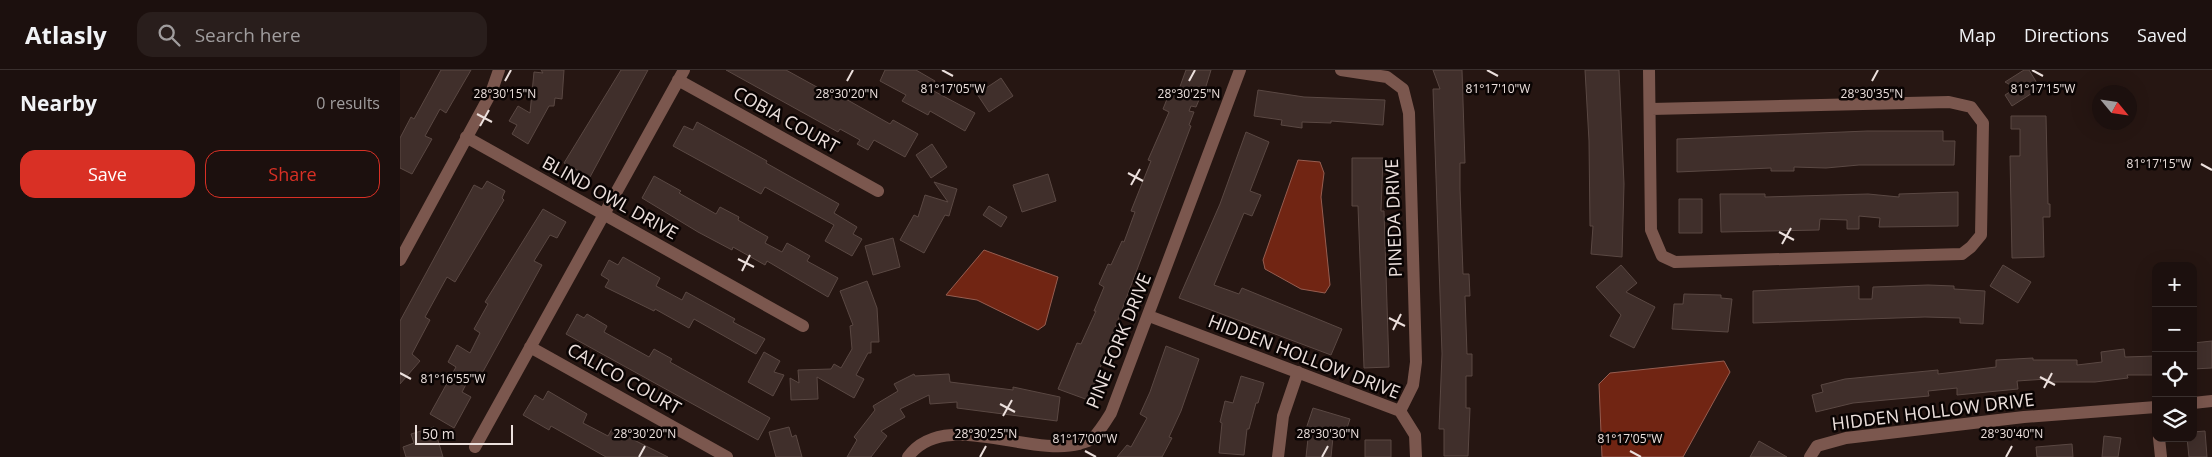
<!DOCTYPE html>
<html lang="en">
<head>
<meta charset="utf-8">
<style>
	body { margin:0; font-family:"Open Sans",sans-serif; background:#291e1c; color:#f1f3f6 }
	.controls { position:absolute; right:15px; bottom:15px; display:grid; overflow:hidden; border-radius:10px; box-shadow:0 5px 20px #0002 }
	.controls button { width:45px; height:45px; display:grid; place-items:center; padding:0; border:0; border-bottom:1px solid #3a302e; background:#1c100e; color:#f1f3f6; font:25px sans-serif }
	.compass { position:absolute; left:1692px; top:15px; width:45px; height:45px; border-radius:50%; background:#1c100e; box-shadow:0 5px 20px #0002; rotate:119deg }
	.scale { position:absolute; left:15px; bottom:12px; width:98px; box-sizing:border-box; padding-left:5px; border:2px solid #ece0dd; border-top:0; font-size:14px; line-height:18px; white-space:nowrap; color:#ece0dd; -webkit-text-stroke:4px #0a0403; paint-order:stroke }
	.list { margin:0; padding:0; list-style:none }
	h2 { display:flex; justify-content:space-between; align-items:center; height:65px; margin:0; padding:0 20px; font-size:21px }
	h2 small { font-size:16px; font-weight:400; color:#a09d9e }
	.actions { display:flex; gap:10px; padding:15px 20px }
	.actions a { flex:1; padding:11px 0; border:1px solid #d93025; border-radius:15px; text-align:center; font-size:18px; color:#d93025 }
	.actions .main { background:#d93025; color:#fff }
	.icon { flex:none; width:28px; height:28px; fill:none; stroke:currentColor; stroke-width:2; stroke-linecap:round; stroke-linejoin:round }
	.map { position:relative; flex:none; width:1812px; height:387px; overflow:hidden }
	header { display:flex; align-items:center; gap:30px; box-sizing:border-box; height:70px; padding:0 25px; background:#1c100e; border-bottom:1px solid #3a302e }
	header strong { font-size:24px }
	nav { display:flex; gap:28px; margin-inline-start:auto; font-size:18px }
	.search { width:350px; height:45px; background:#291e1c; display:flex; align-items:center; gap:12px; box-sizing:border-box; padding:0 18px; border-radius:15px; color:#a09d9e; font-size:19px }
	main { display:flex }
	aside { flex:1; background:#1c100e }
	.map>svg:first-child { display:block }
	.water { fill:#712513; stroke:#965d50 }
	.building { fill:#402f2b; stroke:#5a4843 }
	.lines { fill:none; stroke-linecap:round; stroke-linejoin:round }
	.minor { stroke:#7b574e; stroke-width:12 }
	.ticks { fill:none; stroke:#ece0dd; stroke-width:2 }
	.labels { text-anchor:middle; stroke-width:5; stroke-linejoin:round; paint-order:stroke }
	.street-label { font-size:18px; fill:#ece0dd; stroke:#0a0403 }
	.ticks-label { font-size:12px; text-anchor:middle; fill:#ece0dd; stroke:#0a0403; stroke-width:5; stroke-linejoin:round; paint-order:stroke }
</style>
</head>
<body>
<header>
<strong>Atlasly</strong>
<div class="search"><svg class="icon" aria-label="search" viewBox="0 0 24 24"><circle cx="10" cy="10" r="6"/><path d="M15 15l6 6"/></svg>Search here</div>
<nav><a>Map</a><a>Directions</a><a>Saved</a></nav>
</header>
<main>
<aside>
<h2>Nearby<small>0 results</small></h2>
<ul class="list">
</ul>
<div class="actions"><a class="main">Save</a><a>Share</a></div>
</aside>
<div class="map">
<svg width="1812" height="387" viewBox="0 0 1812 387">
	<rect width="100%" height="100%" fill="#261612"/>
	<path class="water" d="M 898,90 L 920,92 L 924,103 L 921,127 L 930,215 L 925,223 L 901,219 L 865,199 L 863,190 Z
		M 584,180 L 658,207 L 645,255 L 638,260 L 577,230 L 546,225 Z
		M 1324,291 L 1330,302 L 1283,387 L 1202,387 L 1199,314 L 1210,303 Z"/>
	<path class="building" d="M 41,0 L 71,0 L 46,43 L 40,39 L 25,66 L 32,69 L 12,104 L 0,98 L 0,68 L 11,47 L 14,49 Z
		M 141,0 L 164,0 L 162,29 L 155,28 L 154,36 L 149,36 L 128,74 L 112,64 L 117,55 L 109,51 L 118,36 L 130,43 L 134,2 L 143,3 Z
		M 221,0 L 248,0 L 190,107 L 164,93 Z
		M 326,0 L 386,0 L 435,27 L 437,24 L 490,54 L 493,50 L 518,64 L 505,87 L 474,70 L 468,80 L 457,74 L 460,70 L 440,59 L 438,62 Z
		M 485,0 L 516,0 L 535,11 L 530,19 L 575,43 L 565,61 L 530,41 L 528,45 L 502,31 L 506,25 L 480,11 Z
		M 786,0 L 811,0 L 803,26 L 801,25 L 796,37 L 791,36 L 789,41 L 794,42 L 789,55 L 791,56 L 688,330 L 658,319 L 677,273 L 681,274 L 696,241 L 694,241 L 704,217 L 699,214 L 708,194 L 711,195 L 722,171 L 724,172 L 735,142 L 731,141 L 751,91 L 748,90 L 769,42 L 763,39 L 771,19 L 778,22 Z
		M 1033,0 L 1062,0 L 1065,93 L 1060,93 L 1060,119 L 1063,204 L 1069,204 L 1070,226 L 1065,226 L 1067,284 L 1072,284 L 1072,306 L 1066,306 L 1066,338 L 1070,338 L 1068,386 L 1044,386 L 1044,359 L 1039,359 L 1042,284 L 1033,19 L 1040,19 Z
		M 1185,0 L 1219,0 L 1224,114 L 1222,187 L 1191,184 L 1193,156 L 1190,156 L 1189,71 Z
		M 1624,0 L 1629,0 L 1640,18 L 1612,36 L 1605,25 L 1616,18 L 1605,12 Z
		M 601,8 L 613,26 L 589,42 L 577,24 Z
		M 858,20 L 904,27 L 985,30 L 983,55 L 931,51 L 931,53 L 902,52 L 902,58 L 881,55 L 882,50 L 854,46 Z
		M 1611,46 L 1646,46 L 1648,134 L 1650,134 L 1650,147 L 1643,147 L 1644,187 L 1612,188 L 1610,86 L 1620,86 L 1620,59 L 1611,59 Z
		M 297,52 L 367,91 L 366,93 L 439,134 L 434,143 L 457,157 L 453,164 L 462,169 L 452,186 L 425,171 L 434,155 L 365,117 L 361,124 L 273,76 L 284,56 L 293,60 Z
		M 1467,61 L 1543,61 L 1543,71 L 1555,71 L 1554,95 L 1459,95 L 1426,98 L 1394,97 L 1394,101 L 1371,101 L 1371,98 L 1277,102 L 1277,69 Z
		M 846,62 L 869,72 L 850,121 L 861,125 L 852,146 L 844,143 L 814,215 L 839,224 L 842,218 L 942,259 L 931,285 L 779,228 L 820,134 Z
		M 532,74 L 547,97 L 531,108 L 516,85 Z
		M 952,88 L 983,88 L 981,141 L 984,141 L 989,297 L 964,298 L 958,136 L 952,136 Z
		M 648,104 L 656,131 L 622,142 L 613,115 Z
		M 254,106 L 281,121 L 279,123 L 316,144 L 320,137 L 339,147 L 338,150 L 368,167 L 365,173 L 382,182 L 387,173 L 410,186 L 407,191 L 438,208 L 428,227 L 367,191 L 365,195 L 333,177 L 332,180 L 298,162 L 242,128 Z
		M 87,111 L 105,121 L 102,128 L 104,130 L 55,212 L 47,207 L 25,247 L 30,250 L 12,284 L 20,291 L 0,314 L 0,251 L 74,115 L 82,119 Z
		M 534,112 L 557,119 L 549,146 L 545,145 L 524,183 L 500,170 L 514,145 L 518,147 L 525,125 L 548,132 Z
		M 1558,122 L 1558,156 L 1479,157 L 1480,148 L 1459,146 L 1459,159 L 1447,159 L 1447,150 L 1420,149 L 1419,160 L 1321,162 L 1320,124 L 1365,124 L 1365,127 L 1468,124 L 1499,127 L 1499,124 Z
		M 1279,129 L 1302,129 L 1302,163 L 1279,163 Z
		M 589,136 L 607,147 L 601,157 L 583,145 Z
		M 143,139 L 166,152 L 157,168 L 150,165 L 134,191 L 142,195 L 80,307 L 72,303 L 62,322 L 71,327 L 54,358 L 30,344 L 56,297 L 48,292 L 57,275 L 70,283 L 80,263 L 74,259 L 88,234 L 85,232 Z
		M 493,168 L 500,197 L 473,205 L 465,176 Z
		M 223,187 L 260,208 L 256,216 L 282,230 L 286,222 L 335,249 L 333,252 L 365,269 L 356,284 L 294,249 L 289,258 L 255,239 L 254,241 L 205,217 L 209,210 L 201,205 L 209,190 L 218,195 Z
		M 1221,195 L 1237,213 L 1226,222 L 1255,237 L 1234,278 L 1210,266 L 1221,245 L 1196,217 Z
		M 1603,195 L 1631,212 L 1618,233 L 1590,216 Z
		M 467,211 L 477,238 L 479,272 L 471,272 L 471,283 L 468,283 L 456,305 L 464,309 L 454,328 L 417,307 L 418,329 L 391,330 L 390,308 L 399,313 L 398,300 L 431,299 L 434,294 L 441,298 L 452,279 L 450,256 L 453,255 L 440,221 Z
		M 1528,215 L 1554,216 L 1554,219 L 1585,221 L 1583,254 L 1560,253 L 1560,248 L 1525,247 L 1353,253 L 1353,221 L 1459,216 L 1459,229 L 1472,229 L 1473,217 Z
		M 1284,224 L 1321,225 L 1321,228 L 1332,229 L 1328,262 L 1272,259 L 1274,234 L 1283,234 Z
		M 177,244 L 184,248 L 187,244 L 207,256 L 204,262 L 249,287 L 254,279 L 272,289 L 270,292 L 370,348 L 358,370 L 166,264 Z
		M 1812,271 L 1812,298 L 1793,299 L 1793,273 Z
		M 766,276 L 799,289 L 781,341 L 769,367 L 772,368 L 762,387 L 717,387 L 727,375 L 731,377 L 747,348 L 740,344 L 750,322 Z
		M 1724,279 L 1725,287 L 1756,286 L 1756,305 L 1727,305 L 1728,308 L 1695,312 L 1647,312 L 1647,309 L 1617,311 L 1618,319 L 1557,325 L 1557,318 L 1528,321 L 1529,326 L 1453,333 L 1416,342 L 1412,325 L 1423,322 L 1421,315 L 1445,309 L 1538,300 L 1538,304 L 1596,297 L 1596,290 L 1633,288 L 1633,290 L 1677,290 L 1677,295 L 1702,292 L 1701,282 Z
		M 364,282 L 380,291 L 374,302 L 384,305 L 373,326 L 348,312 Z
		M 514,304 L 515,306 L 549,304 L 550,312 L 613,320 L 613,317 L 660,327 L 657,351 L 557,338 L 557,332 L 530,334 L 529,325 L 500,339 L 505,347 L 481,361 L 487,366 L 471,387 L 447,387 L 457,370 L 454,367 L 475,340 L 473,336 L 498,321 L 494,314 Z
		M 841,306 L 864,313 L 858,333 L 856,333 L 849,359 L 847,359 L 844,385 L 819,383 L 822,353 L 820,352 L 825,331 L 833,333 Z
		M 148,321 L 187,344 L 183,353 L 208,366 L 212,359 L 268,387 L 206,387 L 151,356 L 149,360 L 123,345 L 135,325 L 143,330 Z
		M 913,338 L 950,349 L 943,370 L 933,367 L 931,387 L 906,387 L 909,359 L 906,359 Z
		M 34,357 L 43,387 L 6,387 L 3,377 L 14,373 L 11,364 Z
		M 389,357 L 392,367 L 396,365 L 402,387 L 376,387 L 369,362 Z
		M 1805,361 L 1807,387 L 1789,387 L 1787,368 L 1793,368 L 1793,362 Z
		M 1704,366 L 1721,368 L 1718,387 L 1702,387 Z
		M 965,370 L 991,370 L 991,387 L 965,387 Z
		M 1359,371 L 1387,387 L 1350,387 Z
		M 1672,374 L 1673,387 L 1637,387 L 1636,377 Z"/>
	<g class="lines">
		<path class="minor" d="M 941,0 L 987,7 L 1003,19 L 1009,43 L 1016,292 L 1013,315 L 1000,341
			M 1249,0 L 1251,160 L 1262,186 L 1275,192 L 1562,184 L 1571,177 L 1581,165 L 1583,53 L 1571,37 L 1549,32 L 1251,39
			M 278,10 L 478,121
			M 66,67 L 403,256
			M 0,190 L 91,23 L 99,0
			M 749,246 L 1000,341 L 1015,365 L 1016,387
			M 130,277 L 327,387
			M 1793,333 L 1812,331
			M 1759,368 L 1761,387
			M 75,377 L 284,0
			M 508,387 C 543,338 629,387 679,374 C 684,372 690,371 693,368 C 700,361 706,351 711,343 L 840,0
			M 878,387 L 883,346 L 898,302
			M 1410,387 L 1417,376 L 1446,368 L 1624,347 L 1756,337"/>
	</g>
	<path class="ticks" d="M 542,0 L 553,6M 1087,0 L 1098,6M 1632,0 L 1643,6M 105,11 L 111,0M 447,11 L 453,0M 789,11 L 795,0M 1472,11 L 1478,0M 77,44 L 92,52M 80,56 L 89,40M 1801,94 L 1812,100M 728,103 L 743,111M 731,115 L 740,99M 1379,162 L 1394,170M 1382,174 L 1391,158M 338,189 L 354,197M 342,201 L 350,185M 989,248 L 1005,256M 993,260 L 1001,244M 0,303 L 11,309M 1640,307 L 1655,315M 1644,318 L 1652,303M 600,334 L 615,342M 603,346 L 612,330M 685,381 L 696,387M 1230,381 L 1241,387M 239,387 L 245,376M 580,387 L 586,376M 922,387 L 928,376M 1606,387 L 1612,376"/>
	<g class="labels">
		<g class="street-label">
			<text transform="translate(386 50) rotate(29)" y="6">COBIA COURT</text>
			<text transform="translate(210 128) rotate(29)" y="6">BLIND OWL DRIVE</text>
			<text transform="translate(994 148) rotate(-92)" y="6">PINEDA DRIVE</text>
			<text transform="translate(719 271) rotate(-68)" y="6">PINE FORK DRIVE</text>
			<text transform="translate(904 287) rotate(21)" y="6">HIDDEN HOLLOW DRIVE</text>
			<text transform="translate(224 309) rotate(29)" y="6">CALICO COURT</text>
			<text transform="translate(1533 342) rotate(-7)" y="6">HIDDEN HOLLOW DRIVE</text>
		</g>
	</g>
	<g class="ticks-label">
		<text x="553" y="23">81°17'05"W</text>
		<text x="1098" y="23">81°17'10"W</text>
		<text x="1643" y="23">81°17'15"W</text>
		<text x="105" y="28">28°30'15"N</text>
		<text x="447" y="28">28°30'20"N</text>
		<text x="789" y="28">28°30'25"N</text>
		<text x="1472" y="28">28°30'35"N</text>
		<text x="1759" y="98">81°17'15"W</text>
		<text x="53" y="313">81°16'55"W</text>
		<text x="245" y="368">28°30'20"N</text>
		<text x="586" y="368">28°30'25"N</text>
		<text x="928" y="368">28°30'30"N</text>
		<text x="1612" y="368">28°30'40"N</text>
		<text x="685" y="373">81°17'00"W</text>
		<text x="1230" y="373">81°17'05"W</text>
	</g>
</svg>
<div class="controls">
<button>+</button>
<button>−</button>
<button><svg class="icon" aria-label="locate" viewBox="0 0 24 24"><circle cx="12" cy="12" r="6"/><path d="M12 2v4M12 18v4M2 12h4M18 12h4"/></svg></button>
<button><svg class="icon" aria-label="layers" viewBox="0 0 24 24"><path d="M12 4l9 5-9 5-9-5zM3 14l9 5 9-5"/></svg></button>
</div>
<svg class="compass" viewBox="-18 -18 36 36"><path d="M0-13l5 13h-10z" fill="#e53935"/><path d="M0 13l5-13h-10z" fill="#a09d9e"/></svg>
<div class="scale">50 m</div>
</div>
</main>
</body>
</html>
